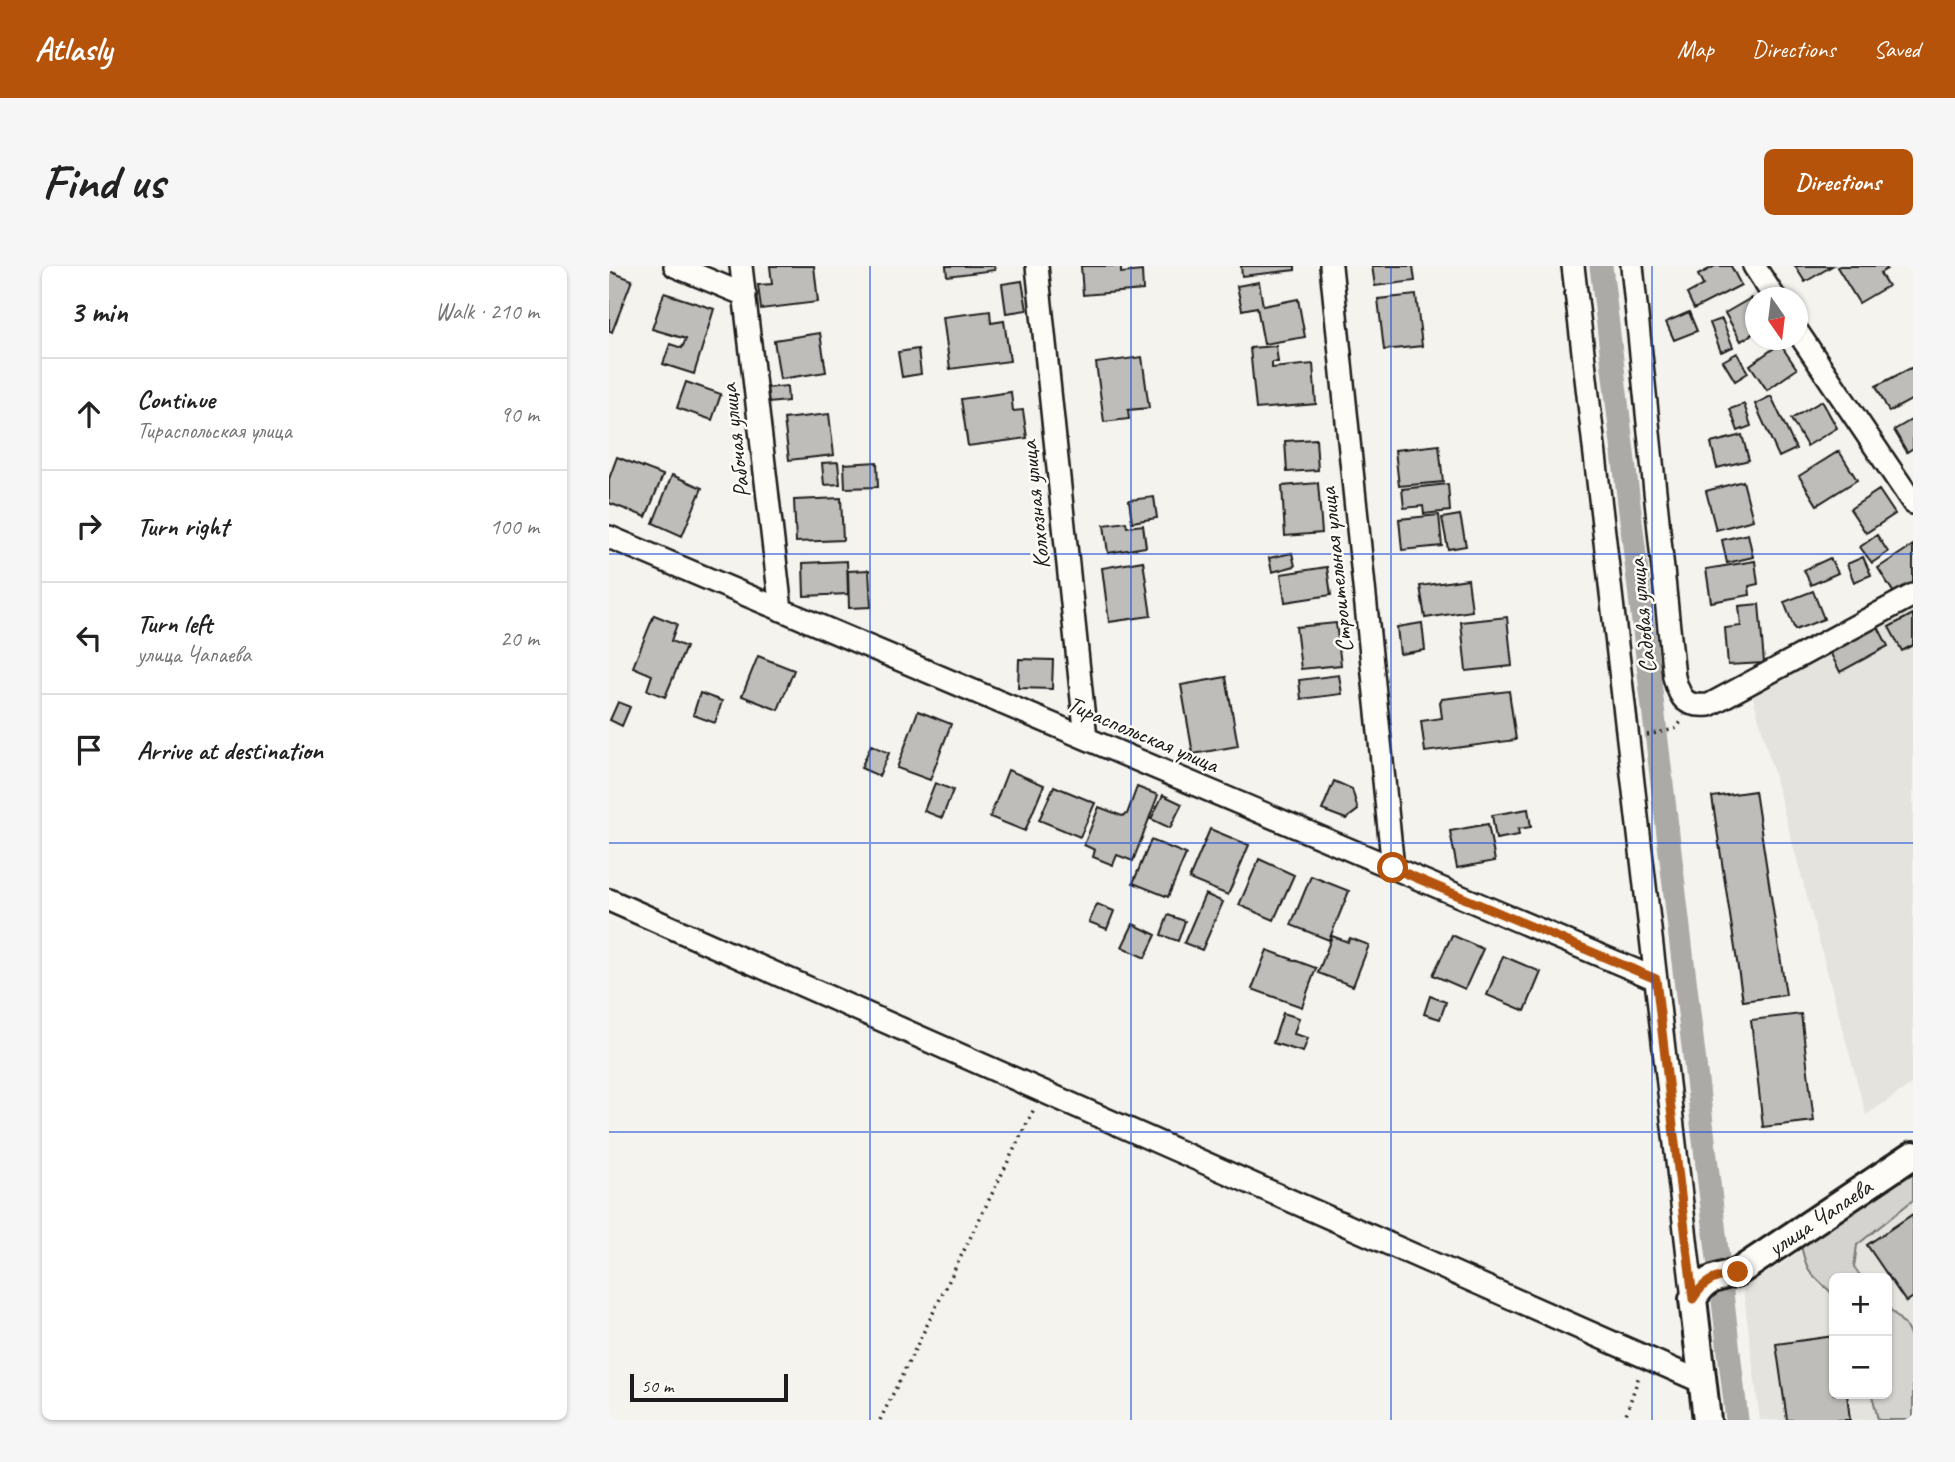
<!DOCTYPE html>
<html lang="en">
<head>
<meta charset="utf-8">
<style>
	body { margin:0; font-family:Caveat,sans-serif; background:#f6f6f6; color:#222 }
	.controls { position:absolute; right:21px; bottom:21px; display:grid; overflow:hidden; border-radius:10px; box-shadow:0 2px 5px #0004 }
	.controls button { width:63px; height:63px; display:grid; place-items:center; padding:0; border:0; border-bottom:2px solid #e0e0e0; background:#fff; color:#222; font:35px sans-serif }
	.compass { position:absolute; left:1136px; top:21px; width:63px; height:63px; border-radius:50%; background:#fff; box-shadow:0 2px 5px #0004; rotate:166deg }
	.scale { position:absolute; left:21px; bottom:18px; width:158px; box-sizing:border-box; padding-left:7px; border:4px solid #1c1c1c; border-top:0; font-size:19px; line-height:24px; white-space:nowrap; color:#1c1c1c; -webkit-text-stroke:5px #fdfcf7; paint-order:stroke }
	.stop { position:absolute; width:21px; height:21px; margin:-16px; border:5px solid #b45309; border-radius:50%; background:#fff }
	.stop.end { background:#b45309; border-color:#fff; box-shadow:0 2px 7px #0008 }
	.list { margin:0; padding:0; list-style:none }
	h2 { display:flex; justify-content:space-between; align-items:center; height:91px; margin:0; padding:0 28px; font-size:30px }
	h2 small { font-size:23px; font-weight:400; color:#767676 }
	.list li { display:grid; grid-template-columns:46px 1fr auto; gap:21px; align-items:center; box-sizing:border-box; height:112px; padding:0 28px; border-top:2px solid #e0e0e0 }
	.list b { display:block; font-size:26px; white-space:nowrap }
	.list p { margin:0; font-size:23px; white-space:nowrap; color:#767676 }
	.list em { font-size:23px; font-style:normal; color:#767676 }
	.icon { flex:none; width:38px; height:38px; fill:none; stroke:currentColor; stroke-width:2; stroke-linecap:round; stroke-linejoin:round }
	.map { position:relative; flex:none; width:1304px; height:1154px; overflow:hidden; border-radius:10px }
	header { display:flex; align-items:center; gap:42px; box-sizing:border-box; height:98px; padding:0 35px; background:#b45309; color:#fff }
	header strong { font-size:33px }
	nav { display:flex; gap:38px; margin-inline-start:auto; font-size:24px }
	.intro { display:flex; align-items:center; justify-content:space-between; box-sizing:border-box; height:168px; padding:0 42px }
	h1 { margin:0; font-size:49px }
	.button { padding:18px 32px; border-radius:10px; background:#b45309; color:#fff; font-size:24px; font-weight:700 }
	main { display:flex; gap:42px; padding:0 42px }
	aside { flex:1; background:#fff; border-radius:10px; box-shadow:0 2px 5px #0004 }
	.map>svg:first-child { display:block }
	.built { fill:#e4e3de; fill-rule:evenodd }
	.green { fill:#d4d3cf; stroke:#787876; stroke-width:2 }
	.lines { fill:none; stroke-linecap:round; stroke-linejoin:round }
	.canal { stroke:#abaaa6; stroke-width:23 }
	.building { fill:#bebdba; stroke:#1c1c1c; stroke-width:2 }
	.minor-casing { stroke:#1c1c1c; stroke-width:26 }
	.tertiary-casing { stroke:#1c1c1c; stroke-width:32 }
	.path { stroke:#1c1c1c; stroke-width:3.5; stroke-dasharray:2 5; stroke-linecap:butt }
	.minor { stroke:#fdfcf7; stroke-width:21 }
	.tertiary { stroke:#fdfcf7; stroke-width:26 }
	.route { stroke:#b45309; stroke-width:9 }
	.grid { fill:none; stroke:#1d4ed8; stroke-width:2; stroke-opacity:0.55 }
	.labels { text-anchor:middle; stroke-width:5; stroke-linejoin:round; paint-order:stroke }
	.street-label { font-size:24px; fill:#1c1c1c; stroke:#fdfcf7 }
</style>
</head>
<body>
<header>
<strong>Atlasly</strong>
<nav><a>Map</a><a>Directions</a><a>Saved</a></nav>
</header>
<div class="intro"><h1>Find us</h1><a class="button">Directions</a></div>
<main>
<aside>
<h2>3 min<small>Walk · 210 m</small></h2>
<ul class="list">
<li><svg class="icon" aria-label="ahead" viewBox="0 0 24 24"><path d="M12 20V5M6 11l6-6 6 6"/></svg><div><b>Continue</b><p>Тираспольская улица</p></div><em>90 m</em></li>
<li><svg class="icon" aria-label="right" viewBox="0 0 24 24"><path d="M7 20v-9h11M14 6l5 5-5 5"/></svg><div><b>Turn right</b></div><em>100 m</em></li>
<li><svg class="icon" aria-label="left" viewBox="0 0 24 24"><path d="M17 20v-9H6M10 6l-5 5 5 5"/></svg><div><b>Turn left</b><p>улица Чапаева</p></div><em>20 m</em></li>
<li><svg class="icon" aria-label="arrive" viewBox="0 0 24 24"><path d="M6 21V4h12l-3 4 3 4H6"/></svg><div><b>Arrive at destination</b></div></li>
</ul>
</aside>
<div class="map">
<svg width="1304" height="1154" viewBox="0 0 1304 1154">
	<rect width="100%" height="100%" fill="#f4f3ee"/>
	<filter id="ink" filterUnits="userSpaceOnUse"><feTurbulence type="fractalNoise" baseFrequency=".0143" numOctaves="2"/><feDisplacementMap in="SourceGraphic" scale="14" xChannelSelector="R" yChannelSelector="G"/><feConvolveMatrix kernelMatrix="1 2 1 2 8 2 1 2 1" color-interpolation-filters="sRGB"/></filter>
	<g filter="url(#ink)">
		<path class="built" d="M 1304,321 L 1304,817 L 1257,849 L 1140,416 Z
			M 1304,913 L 1304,1154 L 1151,1154 L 1134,1022 ZM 1225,1012 L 1278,1012 L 1278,1128 L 1225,1128 Z"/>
		<path class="green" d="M 1304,896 L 1304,934 L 1248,979 L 1245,1001 L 1253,1012 L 1225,1012 L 1225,1029 C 1201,1006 1198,1009 1191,975 Z
			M 1278,1040 L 1296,1059 L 1304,1075 L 1304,1154 L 1269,1154 L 1263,1128 L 1278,1128 Z"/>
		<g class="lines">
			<path class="canal" d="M 992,0 L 1128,1154"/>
		</g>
		<path class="building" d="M 161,0 L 205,0 L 209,36 L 152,43 L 149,19 L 163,18 Z
			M 337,0 L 385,0 L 386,4 L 338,10 Z
			M 472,0 L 512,0 L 512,7 L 533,5 L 534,24 L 474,29 Z
			M 632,0 L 686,0 L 686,4 L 633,10 Z
			M 763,0 L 804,0 L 806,15 L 766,20 Z
			M 1106,0 L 1122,0 L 1132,19 L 1085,43 L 1078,28 L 1094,19 L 1089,9 Z
			M 1186,0 L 1223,0 L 1196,16 Z
			M 1231,0 L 1276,0 L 1278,3 L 1271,7 L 1279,20 L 1250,37 L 1228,1 Z
			M 0,5 L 23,14 L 3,66 L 0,65 Z
			M 413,15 L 418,44 L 397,47 L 393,18 Z
			M 650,16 L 654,40 L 689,33 L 696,71 L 655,78 L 648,41 L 633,44 L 628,20 Z
			M 55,27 L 105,43 L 85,108 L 54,98 L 61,78 L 73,82 L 77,73 L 43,63 Z
			M 807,29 L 813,80 L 775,84 L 769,33 Z
			M 1142,32 L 1146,39 L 1146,66 L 1132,75 L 1116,47 Z
			M 381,45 L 382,57 L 395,55 L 401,95 L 341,103 L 334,51 Z
			M 1080,46 L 1088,65 L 1065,74 L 1057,56 Z
			M 1113,53 L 1124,81 L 1112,86 L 1101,57 Z
			M 211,67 L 217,106 L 171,113 L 165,74 Z
			M 1171,78 L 1188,103 L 1158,124 L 1141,99 Z
			M 667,80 L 669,96 L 663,96 L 663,102 L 704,98 L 707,138 L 647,143 L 641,82 Z
			M 309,83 L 312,108 L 293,111 L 289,86 Z
			M 1128,87 L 1139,107 L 1126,115 L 1114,95 Z
			M 533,91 L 540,142 L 519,144 L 520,153 L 495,156 L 487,97 Z
			M 1304,101 L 1304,133 L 1280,146 L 1267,120 Z
			M 77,116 L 112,128 L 103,154 L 68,142 Z
			M 178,120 L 179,135 L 159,137 L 158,122 Z
			M 402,126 L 404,145 L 414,144 L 418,172 L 359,180 L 352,133 Z
			M 1162,130 L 1187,183 L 1170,191 L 1146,138 Z
			M 1213,135 L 1228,162 L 1198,180 L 1182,153 Z
			M 1135,138 L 1142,160 L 1129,165 L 1121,143 Z
			M 220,148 L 225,189 L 180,194 L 175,153 Z
			M 1304,153 L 1304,182 L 1298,186 L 1285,164 Z
			M 1133,169 L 1140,194 L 1108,202 L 1102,177 Z
			M 707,173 L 709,204 L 678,206 L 676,175 Z
			M 830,179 L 834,216 L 790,220 L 786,184 Z
			M 1230,185 L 1248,214 L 1208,239 L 1190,210 Z
			M 8,191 L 54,209 L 37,251 L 0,237 L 0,213 Z
			M 229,196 L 231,218 L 215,219 L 213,197 Z
			M 268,196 L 269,221 L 236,222 L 235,198 Z
			M 63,209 L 93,222 L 73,270 L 44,257 Z
			M 1134,215 L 1144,254 L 1107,264 L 1097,225 Z
			M 709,217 L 713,267 L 676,270 L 673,220 Z
			M 839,218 L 841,245 L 815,248 L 814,240 L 795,242 L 793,223 Z
			M 1270,224 L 1286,248 L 1257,267 L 1241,243 Z
			M 545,231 L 548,252 L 523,256 L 520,234 Z
			M 232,232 L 234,274 L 187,276 L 185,234 Z
			M 830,249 L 833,280 L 793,284 L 790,253 Z
			M 851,249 L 857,280 L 839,283 L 833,252 Z
			M 517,256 L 518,261 L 534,259 L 537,281 L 499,287 L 495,259 Z
			M 1139,268 L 1144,291 L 1118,297 L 1113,274 Z
			M 1268,269 L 1279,286 L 1263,297 L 1251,281 Z
			M 1304,279 L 1304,326 L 1290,335 L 1269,302 Z
			M 683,287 L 686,300 L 663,306 L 660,292 Z
			M 1254,291 L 1262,309 L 1245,316 L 1238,298 Z
			M 1221,292 L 1229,307 L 1202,319 L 1195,304 Z
			M 238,295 L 239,328 L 195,330 L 194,297 Z
			M 534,295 L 542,350 L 500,356 L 493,302 Z
			M 1146,295 L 1149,318 L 1140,320 L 1141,329 L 1102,336 L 1097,303 Z
			M 718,301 L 722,329 L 676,336 L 672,308 Z
			M 260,304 L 262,341 L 240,342 L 239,305 Z
			M 859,313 L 863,345 L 816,352 L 811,320 Z
			M 1204,325 L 1215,353 L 1186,364 L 1175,336 Z
			M 1150,338 L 1155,397 L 1119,399 L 1116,362 L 1132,360 L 1130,340 Z
			M 1304,348 L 1304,379 L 1293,385 L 1280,361 Z
			M 45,349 L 68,358 L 62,375 L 77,381 L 56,431 L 38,424 L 43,409 L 24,401 Z
			M 898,351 L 903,400 L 857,405 L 852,356 Z
			M 727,357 L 732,399 L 692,403 L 687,361 Z
			M 813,357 L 816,384 L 791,388 L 788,361 Z
			M 1268,359 L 1279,380 L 1231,406 L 1220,384 Z
			M 149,390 L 185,404 L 169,444 L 133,430 Z
			M 410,393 L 444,394 L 443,423 L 409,422 Z
			M 730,409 L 733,428 L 692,433 L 690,414 Z
			M 617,411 L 629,480 L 584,488 L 572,419 Z
			M 900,425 L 907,474 L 816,486 L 812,455 L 833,452 L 831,436 L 833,433 Z
			M 91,427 L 113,435 L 106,457 L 84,449 Z
			M 9,436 L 21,441 L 13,460 L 1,454 Z
			M 309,445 L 342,458 L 321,514 L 288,502 Z
			M 262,479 L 280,487 L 270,510 L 252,502 Z
			M 399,504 L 435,519 L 416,565 L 381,551 Z
			M 725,515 L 743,523 L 749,544 L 737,553 L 713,544 Z
			M 326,517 L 344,524 L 333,552 L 315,545 Z
			M 445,520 L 486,537 L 471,571 L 430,554 Z
			M 528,521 L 549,529 L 524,595 L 508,589 L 504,599 L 484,591 L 486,584 L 475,579 L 490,541 L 513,550 L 518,548 Z
			M 1146,525 L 1177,729 L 1134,735 L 1103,531 Z
			M 554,529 L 573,538 L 561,562 L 542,553 Z
			M 919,543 L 922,561 L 909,563 L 910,569 L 887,573 L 883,549 Z
			M 879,558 L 886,595 L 848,602 L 841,565 Z
			M 601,563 L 640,579 L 619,629 L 580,613 Z
			M 542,574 L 577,588 L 559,631 L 524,617 Z
			M 650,593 L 685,609 L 665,654 L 630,639 Z
			M 702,610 L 740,625 L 720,674 L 682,659 Z
			M 596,628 L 614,636 L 593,684 L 575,677 Z
			M 488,638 L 505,645 L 498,663 L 480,656 Z
			M 559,649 L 576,655 L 569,675 L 552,669 Z
			M 524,658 L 547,669 L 536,692 L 513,681 Z
			M 843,669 L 874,683 L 856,723 L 824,709 Z
			M 723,670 L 739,676 L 741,672 L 760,679 L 744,720 L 709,707 Z
			M 658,684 L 707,702 L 693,741 L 643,723 Z
			M 894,690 L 932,706 L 916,745 L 878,729 Z
			M 821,730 L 837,736 L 831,753 L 815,748 Z
			M 674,747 L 690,752 L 685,768 L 699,772 L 694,786 L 664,777 Z
			M 1192,748 L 1205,855 L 1154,861 L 1142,754 Z
			M 1304,948 L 1304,1031 L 1297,1036 L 1258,979 Z
			M 1225,1070 L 1225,1128 L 1238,1128 L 1241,1154 L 1178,1154 L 1167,1078 Z"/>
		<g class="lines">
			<defs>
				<path id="minor" d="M 66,0 L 136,29
					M 132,0 L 172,344
					M 428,0 L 477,472
					M 722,0 L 784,602
					M 964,0 L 1084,1033
					M 1023,0 L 1065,411 C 1071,433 1076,441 1100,439 L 1304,329
					M 1145,0 L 1166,32
					M 1188,65 L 1304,237
					M 0,271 L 1047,713
					M 0,634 L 1093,1116"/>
				<g id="tertiary">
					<path id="s1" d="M 1098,1154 L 1084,1033 C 1096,1012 1106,1012 1129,1006 L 1304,889"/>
				</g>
			</defs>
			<use href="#minor" class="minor-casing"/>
			<use href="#tertiary" class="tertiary-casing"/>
			<path class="path" d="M 1038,469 L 1066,463 L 1072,456
				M 271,1154 L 425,843
				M 1015,1154 L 1030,1110"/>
			<use href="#minor" class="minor"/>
			<use href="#tertiary" class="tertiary"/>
		</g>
	</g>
	<g class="lines" filter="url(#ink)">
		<path class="route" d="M 784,602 L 1047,713 L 1084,1033 C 1097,1012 1106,1012 1129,1006"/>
	</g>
	<path class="grid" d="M 261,0 L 261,1154M 522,0 L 522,1154M 782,0 L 782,1154M 1043,0 L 1043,1154M 0,288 L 1304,288M 0,577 L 1304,577M 0,866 L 1304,866"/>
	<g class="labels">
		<g class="street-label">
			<text transform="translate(126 175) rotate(-97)" y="8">Рабочая улица</text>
			<text transform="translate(426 239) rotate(-96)" y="8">Колхозная улица</text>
			<text transform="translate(727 304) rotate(-96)" y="8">Строительная улица</text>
			<text transform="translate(1033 350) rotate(-96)" y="8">Садовая улица</text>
			<text transform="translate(534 468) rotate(23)" y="8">Тираспольская улица</text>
			<text dy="8" stroke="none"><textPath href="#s1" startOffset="275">улица Чапаева</textPath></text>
		</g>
	</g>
</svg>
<div class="controls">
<button>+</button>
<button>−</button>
</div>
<svg class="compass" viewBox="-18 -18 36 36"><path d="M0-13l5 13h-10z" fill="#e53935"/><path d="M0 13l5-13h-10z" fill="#767676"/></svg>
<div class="scale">50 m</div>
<div class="stop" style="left:784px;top:602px"></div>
<div class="stop end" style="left:1129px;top:1006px"></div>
</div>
</main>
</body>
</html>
